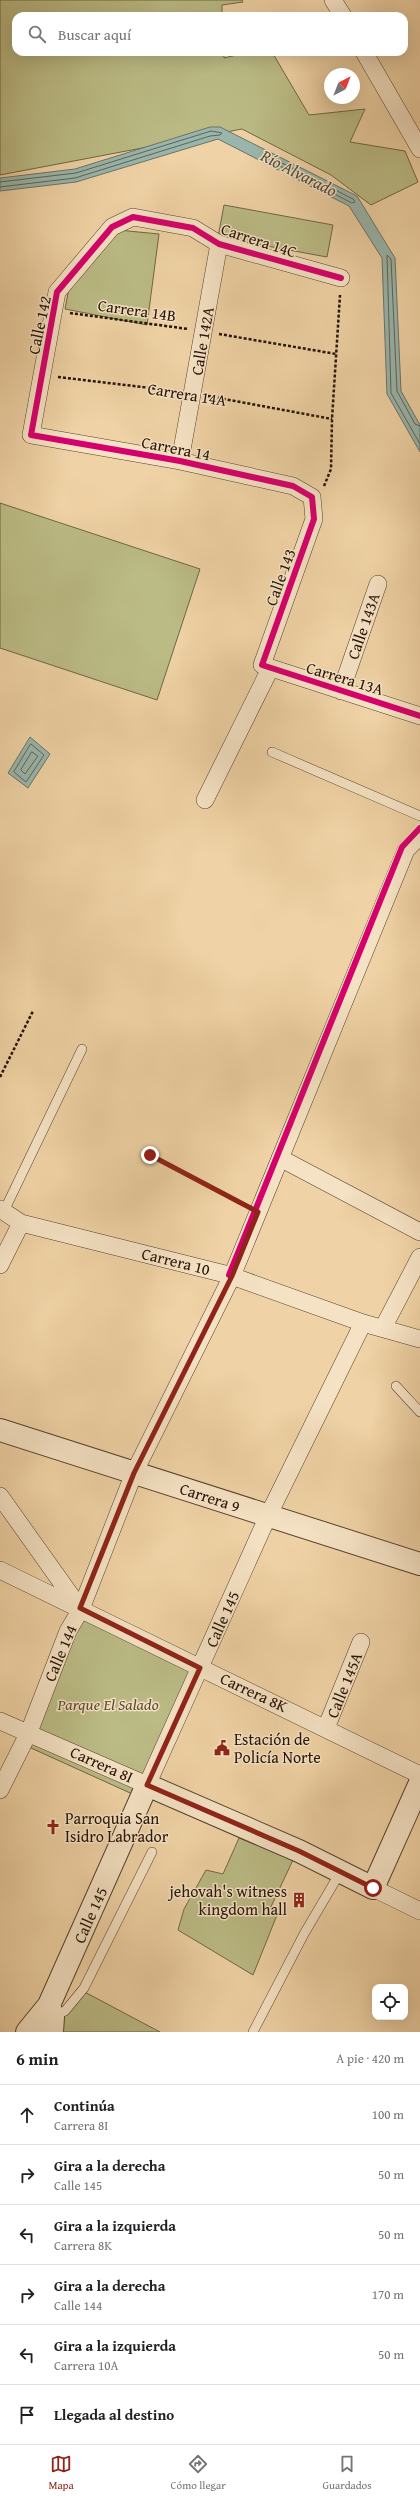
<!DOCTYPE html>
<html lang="es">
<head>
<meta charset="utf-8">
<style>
	body { margin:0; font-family:"Gentium Book Plus",serif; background:#f2f2f2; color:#202124 }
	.controls { position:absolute; right:12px; bottom:12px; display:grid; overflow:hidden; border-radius:8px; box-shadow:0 4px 16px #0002 }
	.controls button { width:36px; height:36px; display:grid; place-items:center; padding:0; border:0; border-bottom:1px solid #e0e0e0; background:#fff; color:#202124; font:20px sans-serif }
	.compass { position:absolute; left:324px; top:68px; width:36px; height:36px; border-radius:50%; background:#fff; box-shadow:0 4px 16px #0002; rotate:42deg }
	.stop { position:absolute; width:12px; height:12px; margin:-9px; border:3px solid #8f2418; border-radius:50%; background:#fff }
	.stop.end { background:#8f2418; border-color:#fff; box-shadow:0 1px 4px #0008 }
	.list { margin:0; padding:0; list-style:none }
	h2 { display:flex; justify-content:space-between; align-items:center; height:52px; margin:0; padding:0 16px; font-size:17px }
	h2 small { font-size:13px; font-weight:400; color:#757577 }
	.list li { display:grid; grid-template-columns:26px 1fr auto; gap:12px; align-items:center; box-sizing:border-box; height:60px; padding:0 16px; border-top:1px solid #e0e0e0 }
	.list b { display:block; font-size:15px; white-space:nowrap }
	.list p { margin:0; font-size:13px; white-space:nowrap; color:#757577 }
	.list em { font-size:13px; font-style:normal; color:#757577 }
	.icon { flex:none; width:22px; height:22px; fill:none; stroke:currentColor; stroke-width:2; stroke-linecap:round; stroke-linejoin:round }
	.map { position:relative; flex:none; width:420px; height:2032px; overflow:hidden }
	.search { position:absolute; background:#fff; box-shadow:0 4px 16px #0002; left:12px; right:12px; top:12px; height:44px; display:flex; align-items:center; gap:10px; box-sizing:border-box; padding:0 14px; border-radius:12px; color:#757577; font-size:15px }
	.sheet { height:412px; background:#fff }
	nav { display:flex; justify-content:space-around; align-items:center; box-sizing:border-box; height:56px; border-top:1px solid #e0e0e0; background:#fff; font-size:11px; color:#757577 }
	nav a { display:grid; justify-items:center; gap:2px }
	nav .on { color:#8f2418 }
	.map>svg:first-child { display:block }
	.green { fill:#bbbb85; stroke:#706645 }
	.water { fill:#9ab6ac; stroke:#6b7469 }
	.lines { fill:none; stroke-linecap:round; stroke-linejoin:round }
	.shore { stroke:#5f6458; stroke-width:1 }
	.service-casing { stroke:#57422d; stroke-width:10 }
	.minor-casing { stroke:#57422d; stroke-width:18 }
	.tertiary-casing { stroke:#57422d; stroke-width:24 }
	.path { stroke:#241205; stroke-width:2.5; stroke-dasharray:3 2; stroke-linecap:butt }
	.service { stroke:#f5e2c4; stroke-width:9 }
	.minor { stroke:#f5e2c4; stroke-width:17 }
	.tertiary { stroke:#f5e2c4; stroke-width:22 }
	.cycleway-casing { stroke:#f5e2c4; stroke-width:8 }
	.cycleway { stroke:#d6006c; stroke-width:6 }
	.route { stroke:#8f2418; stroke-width:5 }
	.labels { text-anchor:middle; stroke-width:3; stroke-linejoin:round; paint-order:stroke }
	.street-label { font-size:16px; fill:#241205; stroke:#f5e2c4 }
	.park-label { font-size:16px; font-style:italic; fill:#594d32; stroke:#f5e2c4 }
	.poi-label { font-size:16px; fill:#241205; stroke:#f5e2c4; text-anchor:start }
	.water-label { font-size:17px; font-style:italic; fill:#4d4b3f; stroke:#f5e2c4 }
</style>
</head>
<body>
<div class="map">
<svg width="420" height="2032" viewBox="0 0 420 2032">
	<rect width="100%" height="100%" fill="#efd2a5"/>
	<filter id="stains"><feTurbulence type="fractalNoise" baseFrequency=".005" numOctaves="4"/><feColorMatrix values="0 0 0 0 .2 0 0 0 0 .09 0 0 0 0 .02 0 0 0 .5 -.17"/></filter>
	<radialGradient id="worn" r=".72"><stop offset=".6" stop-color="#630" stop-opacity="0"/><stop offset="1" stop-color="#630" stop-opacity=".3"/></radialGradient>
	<path class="green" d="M 0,0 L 242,0 L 243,2 L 222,5 L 222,16 L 16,16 L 16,52 L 224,52 L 224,58 L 249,52 L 272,52 L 309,115 L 365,109 L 350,142 L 405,151 L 418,182 L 371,205 L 331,175 L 242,129 L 0,175 Z
		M 224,205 L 333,225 L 327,257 L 218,237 Z
		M 118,230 L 159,234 L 147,325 L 65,309 L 70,282 Z
		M 0,503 L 200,569 L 157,700 L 0,648 Z
		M 74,1611 L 195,1671 L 139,1797 L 20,1743 Z
		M 239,1838 L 293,1860 L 269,1911 L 277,1915 L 253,1975 L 178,1930 L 184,1909 L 206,1870 L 223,1874 Z
		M 79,1989 L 160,2032 L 49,2032 Z"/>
	<path class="water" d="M 210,127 L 220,127 L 357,196 L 395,258 L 401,391 L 420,425 L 420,452 L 387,394 L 382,258 L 349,206 L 218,139 L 76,182 L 0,191 L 0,178 L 75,169 Z
		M 30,737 L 50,754 L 28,788 L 8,773 Z"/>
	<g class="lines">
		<path class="shore" d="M 276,161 L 278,161 L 353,199 L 355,202 L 352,203 L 276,164 Z
			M 0,182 L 76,173 L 211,131 L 222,133 L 220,135 L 210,136 L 75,178 L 0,187
			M 420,426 L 415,424 L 397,391 L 391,259 L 387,255 L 391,393 L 420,444
			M 31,744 L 44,755 L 26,782 L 14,772 Z
			M 32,752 L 38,756 L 25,774 L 21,770 Z"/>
		<defs>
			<path id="service" d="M 272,752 L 420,816
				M 4,1211 L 82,1049
				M 396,1386 L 420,1412
				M 52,2016 L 65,2011 L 84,1988 L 152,1852
				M 253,2032 L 304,1934 L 341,1871"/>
			<path id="minor" d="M 333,0 L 343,16
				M 364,52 L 420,149
				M 341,278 L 219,244 L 193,228 L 133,217 L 112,227 L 57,292 L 31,435 L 180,461 L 293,486 L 312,497 L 314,519 L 262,665 L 420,716
				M 180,461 L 219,244
				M 341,691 L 378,584
				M 205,800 L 270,669
				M 280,1158 L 420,1232
				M 0,1209 L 21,1223 L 229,1275 L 363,1323 L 420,1339
				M 0,1265 L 21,1223
				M 383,1328 L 420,1257
				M 0,1496 L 79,1607
				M 0,1570 L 420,1775
				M 0,1721 L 147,1785 L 268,1516 L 363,1323
				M 326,1728 L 361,1642
				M 0,1790 L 29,1732 L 68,1631 L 81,1609 L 134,1473 L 232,1276 L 406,850 L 420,836
				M 373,1888 L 420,1911"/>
			<path id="tertiary" d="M 0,1430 L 420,1564
				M 49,2005 L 53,2017 L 52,2032
				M 27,2032 L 49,2005 L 147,1785 L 299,1851 L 373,1888 L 420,1783"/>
		</defs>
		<use href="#service" class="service-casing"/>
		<use href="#minor" class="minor-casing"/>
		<use href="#tertiary" class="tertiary-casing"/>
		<path class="path" d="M 70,313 L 188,329
			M 219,334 L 336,354
			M 58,377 L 176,391
			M 208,396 L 332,419
			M 324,486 L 331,469 L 332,419 L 340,295
			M 0,1077 L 33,1011
			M 150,1155 L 243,1205"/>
		<use href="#service" class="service"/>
		<use href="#minor" class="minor"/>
		<use href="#tertiary" class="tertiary"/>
		<defs>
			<path id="cycleway" d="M 341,278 L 219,244 L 193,228 L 133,217 L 112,227 L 57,292 L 31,435 L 180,461 L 293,486 L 312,497 L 314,519 L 262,665 L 420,716
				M 229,1275 L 402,847 L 420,828"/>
		</defs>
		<use href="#cycleway" class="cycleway-casing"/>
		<use href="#cycleway" class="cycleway"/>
	</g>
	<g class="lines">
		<path class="route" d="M 150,1155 L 258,1212 L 232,1276 L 134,1473 L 80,1608 L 200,1668 L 147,1785 L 299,1851 L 373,1888"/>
	</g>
	<defs>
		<symbol id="civic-bare" viewBox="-9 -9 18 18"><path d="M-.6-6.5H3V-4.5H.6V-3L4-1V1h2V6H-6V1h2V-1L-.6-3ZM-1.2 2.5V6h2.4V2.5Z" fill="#8f2418" stroke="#f5e2c4" stroke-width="2.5" paint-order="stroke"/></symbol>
		<symbol id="church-bare" viewBox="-9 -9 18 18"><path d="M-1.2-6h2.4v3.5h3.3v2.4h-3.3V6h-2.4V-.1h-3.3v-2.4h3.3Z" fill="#8f2418" stroke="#f5e2c4" stroke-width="2.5" paint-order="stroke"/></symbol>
		<symbol id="building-bare" viewBox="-9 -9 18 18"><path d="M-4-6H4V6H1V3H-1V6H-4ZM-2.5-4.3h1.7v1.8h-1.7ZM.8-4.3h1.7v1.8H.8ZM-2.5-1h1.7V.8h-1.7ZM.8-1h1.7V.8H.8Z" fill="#8f2418" stroke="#f5e2c4" stroke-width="2.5" paint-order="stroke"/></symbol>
	</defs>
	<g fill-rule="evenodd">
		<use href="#civic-bare" x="211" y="1737" width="22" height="22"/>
		<use href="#church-bare" x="42" y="1816" width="22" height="22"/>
		<use href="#building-bare" x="288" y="1889" width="22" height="22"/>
	</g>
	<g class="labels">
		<g class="street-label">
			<text transform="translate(259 240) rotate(18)" y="6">Carrera 14C</text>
			<text transform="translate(137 310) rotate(8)" y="6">Carrera 14B</text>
			<text transform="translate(39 325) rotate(-78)" y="6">Calle 142</text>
			<text transform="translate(202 341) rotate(-80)" y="6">Calle 142A</text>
			<text transform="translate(187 394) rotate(9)" y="6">Carrera 14A</text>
			<text transform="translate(176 448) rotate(11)" y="6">Carrera 14</text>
			<text transform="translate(280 577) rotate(-70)" y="6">Calle 143</text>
			<text transform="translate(363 626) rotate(-71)" y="6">Calle 143A</text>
			<text transform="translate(345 678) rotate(17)" y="6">Carrera 13A</text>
			<text transform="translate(176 1261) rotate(14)" y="6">Carrera 10</text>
			<text transform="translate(210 1497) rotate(18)" y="6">Carrera 9</text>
			<text transform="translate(222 1619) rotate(-66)" y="6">Calle 145</text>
			<text transform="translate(60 1653) rotate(-67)" y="6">Calle 144</text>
			<text transform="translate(344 1685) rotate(-68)" y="6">Calle 145A</text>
			<text transform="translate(254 1692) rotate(25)" y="6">Carrera 8K</text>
			<text transform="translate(102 1764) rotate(24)" y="6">Carrera 8I</text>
			<text transform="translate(90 1915) rotate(-66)" y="6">Calle 145</text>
		</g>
		<g class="park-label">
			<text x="108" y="1710">Parque El Salado</text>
		</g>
		<g class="poi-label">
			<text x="234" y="1745">Estación de<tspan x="234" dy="18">Policía Norte</tspan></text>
			<text x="65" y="1824">Parroquia San<tspan x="65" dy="18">Isidro Labrador</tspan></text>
			<text x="287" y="1897" text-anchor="end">jehovah's witness<tspan x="287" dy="18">kingdom hall</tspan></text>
		</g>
		<g class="water-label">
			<text transform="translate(299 173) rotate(27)" y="6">Río Alvarado</text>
		</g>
	</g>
	<rect width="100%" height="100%" filter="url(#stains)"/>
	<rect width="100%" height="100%" fill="url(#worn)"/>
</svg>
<div class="controls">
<button><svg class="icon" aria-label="locate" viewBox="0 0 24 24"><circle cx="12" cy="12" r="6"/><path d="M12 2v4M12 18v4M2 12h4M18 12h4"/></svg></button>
</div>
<svg class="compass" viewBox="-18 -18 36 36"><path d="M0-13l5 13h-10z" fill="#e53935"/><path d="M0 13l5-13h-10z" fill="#757577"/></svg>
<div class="stop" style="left:373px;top:1888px"></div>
<div class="stop end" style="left:150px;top:1155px"></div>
<div class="search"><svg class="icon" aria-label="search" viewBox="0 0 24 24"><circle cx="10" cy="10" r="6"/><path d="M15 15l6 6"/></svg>Buscar aquí</div>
</div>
<section class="sheet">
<h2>6 min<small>A pie · 420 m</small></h2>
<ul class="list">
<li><svg class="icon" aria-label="ahead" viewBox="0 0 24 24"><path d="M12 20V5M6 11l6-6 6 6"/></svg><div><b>Continúa</b><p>Carrera 8I</p></div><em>100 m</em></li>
<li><svg class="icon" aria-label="right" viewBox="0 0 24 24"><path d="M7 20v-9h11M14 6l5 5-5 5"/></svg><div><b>Gira a la derecha</b><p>Calle 145</p></div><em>50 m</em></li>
<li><svg class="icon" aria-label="left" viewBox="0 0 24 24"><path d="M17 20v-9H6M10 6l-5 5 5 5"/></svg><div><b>Gira a la izquierda</b><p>Carrera 8K</p></div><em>50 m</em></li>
<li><svg class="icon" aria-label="right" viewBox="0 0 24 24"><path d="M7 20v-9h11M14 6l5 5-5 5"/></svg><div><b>Gira a la derecha</b><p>Calle 144</p></div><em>170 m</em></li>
<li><svg class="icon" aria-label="left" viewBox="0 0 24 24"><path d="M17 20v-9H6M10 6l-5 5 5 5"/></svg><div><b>Gira a la izquierda</b><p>Carrera 10A</p></div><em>50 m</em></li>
<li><svg class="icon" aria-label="arrive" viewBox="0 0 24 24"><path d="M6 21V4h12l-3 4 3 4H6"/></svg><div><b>Llegada al destino</b></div></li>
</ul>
</section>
<nav>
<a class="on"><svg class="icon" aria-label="map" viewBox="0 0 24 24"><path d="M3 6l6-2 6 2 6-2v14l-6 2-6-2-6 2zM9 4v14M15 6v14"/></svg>Mapa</a>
<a><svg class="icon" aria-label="directions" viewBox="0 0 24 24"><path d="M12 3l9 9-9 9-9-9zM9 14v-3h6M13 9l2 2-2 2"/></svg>Cómo llegar</a>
<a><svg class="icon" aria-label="saved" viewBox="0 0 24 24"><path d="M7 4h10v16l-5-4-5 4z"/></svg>Guardados</a>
</nav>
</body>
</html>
